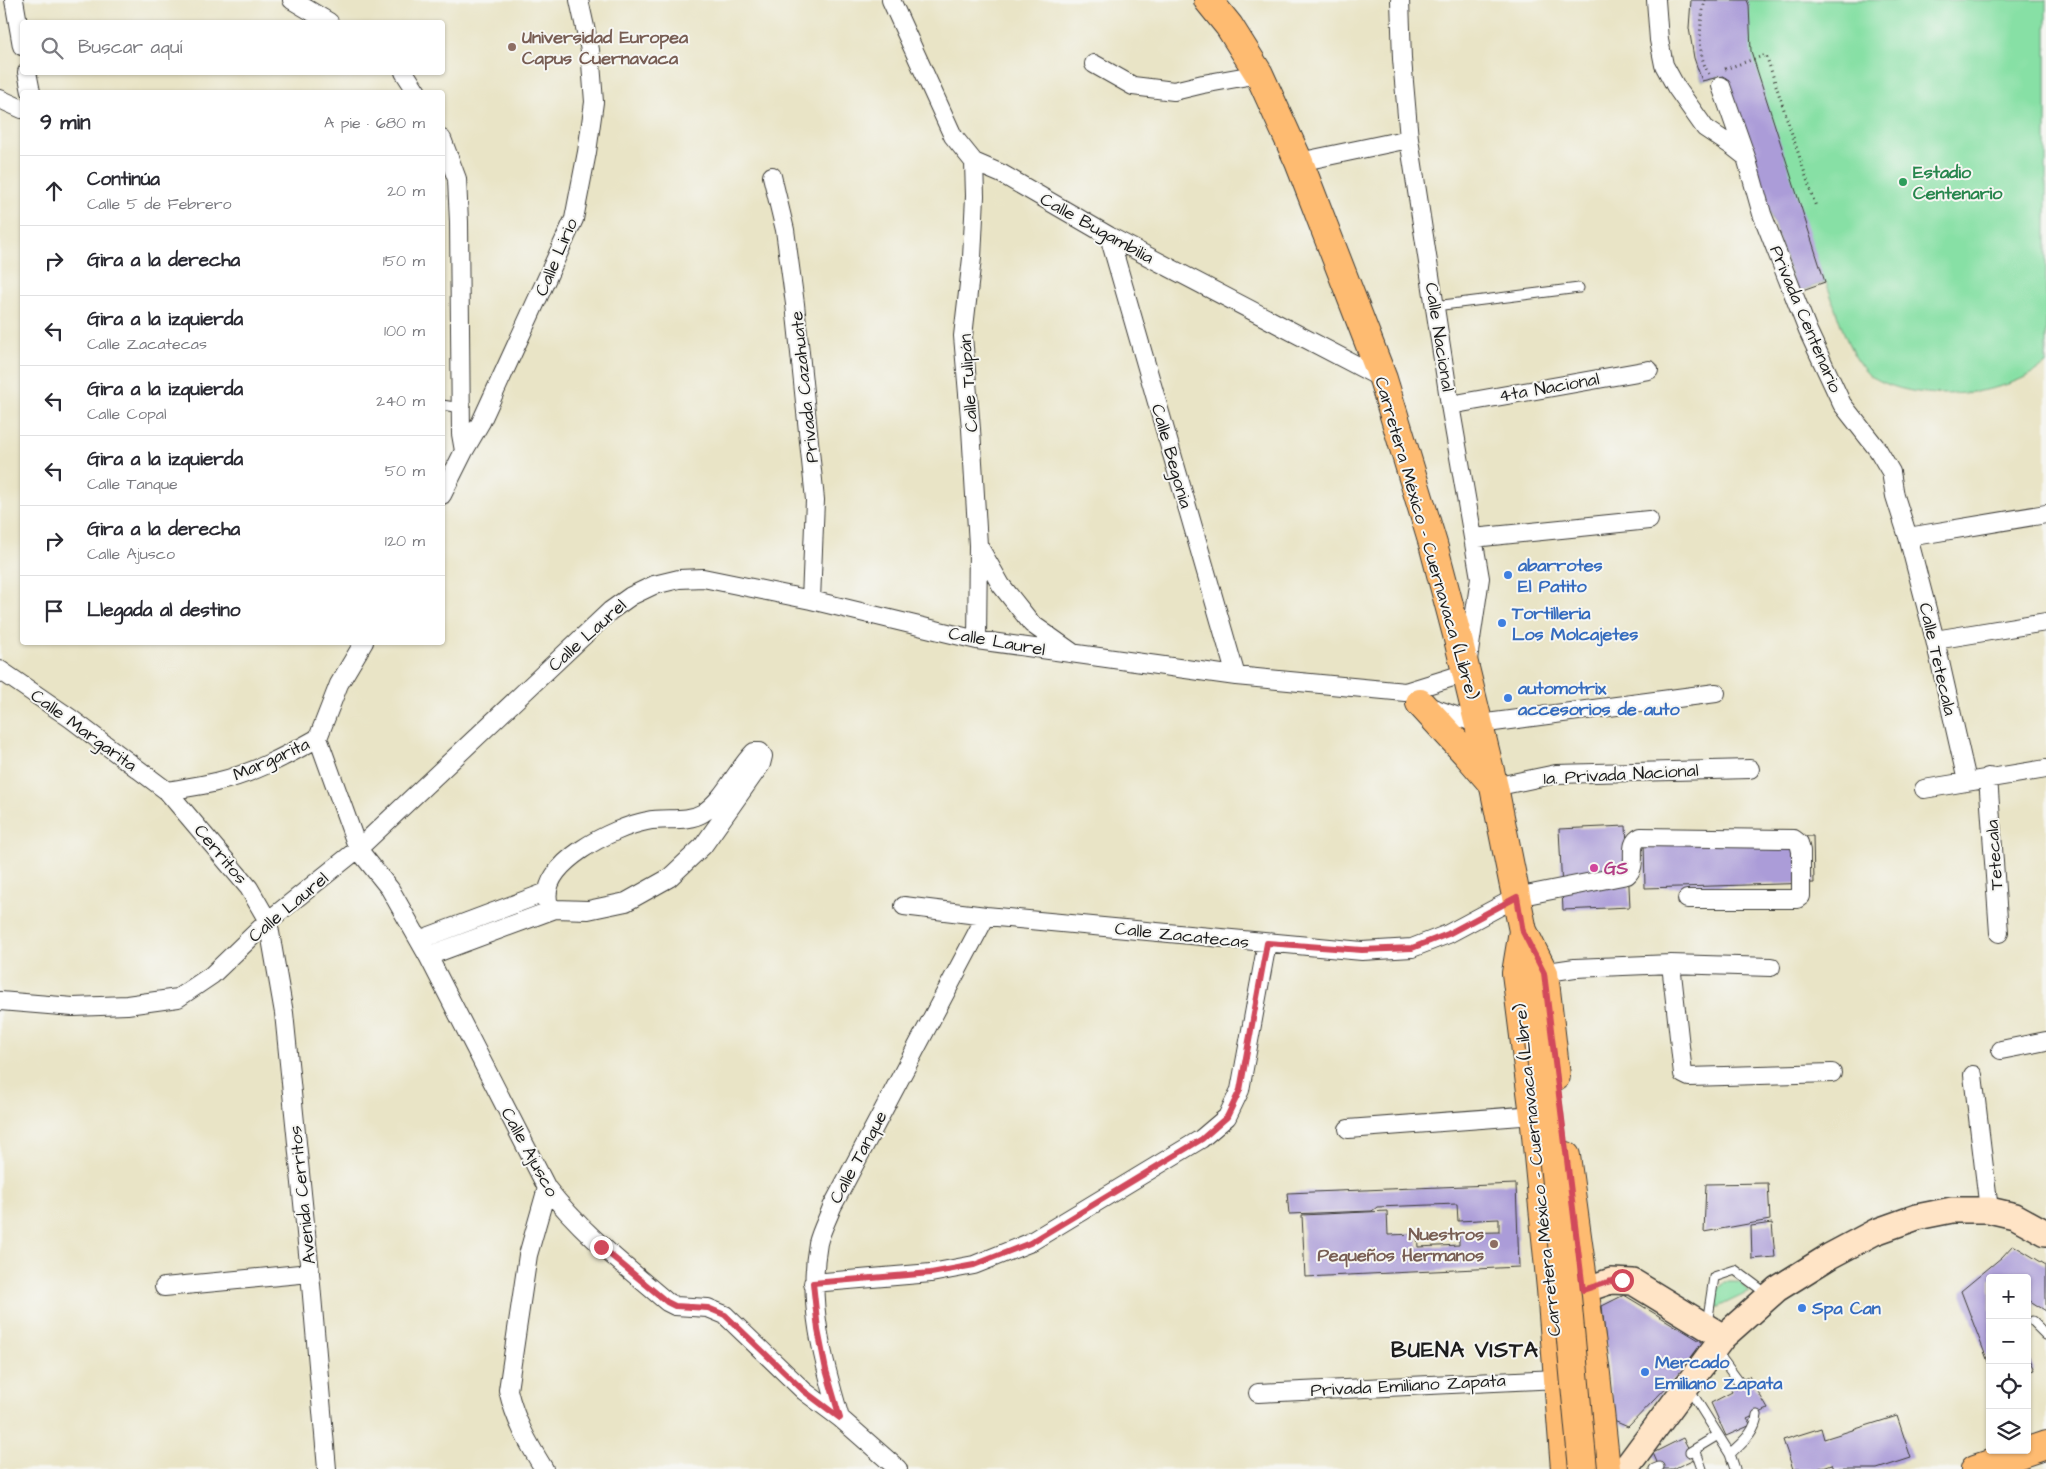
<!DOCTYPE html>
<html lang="es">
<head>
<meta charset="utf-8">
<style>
	body { margin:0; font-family:"Architects Daughter",sans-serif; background:#f7f7f7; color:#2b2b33 }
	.controls { position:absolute; right:15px; bottom:15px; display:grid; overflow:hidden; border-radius:5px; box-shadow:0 1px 4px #0004 }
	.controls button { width:45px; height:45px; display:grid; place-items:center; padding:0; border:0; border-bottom:1px solid #e1e1e2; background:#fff; color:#2b2b33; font:25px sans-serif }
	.stop { position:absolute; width:15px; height:15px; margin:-11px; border:4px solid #d1495b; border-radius:50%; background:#fff }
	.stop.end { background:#d1495b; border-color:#fff; box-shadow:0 1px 5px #0008 }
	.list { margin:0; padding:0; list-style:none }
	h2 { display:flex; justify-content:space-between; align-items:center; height:65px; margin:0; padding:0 20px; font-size:21px }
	h2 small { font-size:16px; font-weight:400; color:#7c7c81 }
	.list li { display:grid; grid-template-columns:32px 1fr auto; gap:15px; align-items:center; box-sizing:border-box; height:70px; padding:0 20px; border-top:1px solid #e1e1e2 }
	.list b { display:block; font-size:19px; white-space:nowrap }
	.list p { margin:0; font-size:16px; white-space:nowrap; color:#7c7c81 }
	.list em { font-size:16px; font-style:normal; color:#7c7c81 }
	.icon { flex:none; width:28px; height:28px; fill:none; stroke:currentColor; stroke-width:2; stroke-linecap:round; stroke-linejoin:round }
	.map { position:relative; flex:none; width:2046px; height:1469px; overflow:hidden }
	.search { position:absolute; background:#fff; box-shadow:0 1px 4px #0004; left:20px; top:20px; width:425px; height:55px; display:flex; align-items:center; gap:12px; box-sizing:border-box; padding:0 18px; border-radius:5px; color:#7c7c81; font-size:19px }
	.panel { position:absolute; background:#fff; box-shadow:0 1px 4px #0004; left:20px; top:90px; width:425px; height:555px; border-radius:5px }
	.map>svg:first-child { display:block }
	.green { fill:#87e0a5; stroke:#527e60 }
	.building { fill:#ab9cd8 }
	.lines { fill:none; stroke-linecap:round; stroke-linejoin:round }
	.lane-casing { stroke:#3b3a36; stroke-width:11 }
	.street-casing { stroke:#3b3a36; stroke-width:20 }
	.secondary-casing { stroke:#3b3a36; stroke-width:28 }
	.primary-casing { stroke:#3b3a36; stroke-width:30 }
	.path { stroke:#3b3a36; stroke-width:3; stroke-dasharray:1 4; stroke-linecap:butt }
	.lane { stroke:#fff; stroke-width:9 }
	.street { stroke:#fff; stroke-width:18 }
	.secondary { stroke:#ffe4c6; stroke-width:25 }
	.primary { stroke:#febb71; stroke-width:28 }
	.primary-bridge-casing { stroke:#3b3a36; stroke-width:30; stroke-linecap:butt }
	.primary-bridge { stroke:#febb71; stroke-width:28 }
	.route { stroke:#d1495b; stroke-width:6 }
	.education-dot { fill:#8d6e63; stroke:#f6f6f2; stroke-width:2 }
	.leisure-dot { fill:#2e9e5b; stroke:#f6f6f2; stroke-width:2 }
	.shop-dot { fill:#3f7fe0; stroke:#f6f6f2; stroke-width:2 }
	.hotel-dot { fill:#d1479c; stroke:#f6f6f2; stroke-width:2 }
	.labels { text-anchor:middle; stroke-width:4; stroke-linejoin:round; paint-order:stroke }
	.education-label { font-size:18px; font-weight:bold; fill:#785e54; stroke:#f6f6f2; text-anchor:start }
	.leisure-label { font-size:18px; font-weight:bold; fill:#27864d; stroke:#f6f6f2; text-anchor:start }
	.street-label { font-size:18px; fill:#1c1c1c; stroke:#f6f6f2 }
	.shop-label { font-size:18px; font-weight:bold; fill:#366cbe; stroke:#f6f6f2; text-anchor:start }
	.hotel-label { font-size:18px; font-weight:bold; fill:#b23c85; stroke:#f6f6f2; text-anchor:start }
	.district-label { font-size:22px; font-weight:bold; letter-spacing:1px; fill:#1c1c1c; stroke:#f6f6f2 }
</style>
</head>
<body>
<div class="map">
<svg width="2046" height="1469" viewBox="0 0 2046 1469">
	<rect width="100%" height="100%" fill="#f6f6f2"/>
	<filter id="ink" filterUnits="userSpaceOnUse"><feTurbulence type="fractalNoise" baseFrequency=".02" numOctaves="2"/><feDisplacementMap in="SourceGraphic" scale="10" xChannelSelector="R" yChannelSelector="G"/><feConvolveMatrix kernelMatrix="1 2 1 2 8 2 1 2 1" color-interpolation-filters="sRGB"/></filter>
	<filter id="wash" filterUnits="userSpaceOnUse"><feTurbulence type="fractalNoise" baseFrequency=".0096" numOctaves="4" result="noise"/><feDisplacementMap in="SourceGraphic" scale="20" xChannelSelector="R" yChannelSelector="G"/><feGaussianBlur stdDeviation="1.12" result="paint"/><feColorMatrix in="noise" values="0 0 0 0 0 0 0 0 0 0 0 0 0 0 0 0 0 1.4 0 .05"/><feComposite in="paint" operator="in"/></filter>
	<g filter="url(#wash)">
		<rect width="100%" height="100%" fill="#e9e4c6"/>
		<path class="green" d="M 1691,0 L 2046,0 L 2046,364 C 2007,396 1928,403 1882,382 C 1877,379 1870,377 1866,372 C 1846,350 1837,311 1826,282 L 1797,292 L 1723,76 L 1702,81 C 1692,51 1689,32 1691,0 Z
			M 1724,1282 L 1739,1282 L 1749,1292 L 1716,1308 L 1716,1292 Z"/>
		<g id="blocks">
			<path class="building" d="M 1691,0 L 1747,0 L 1749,5 L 1751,51 L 1825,282 L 1797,292 L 1723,76 L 1702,81 L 1694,58 L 1689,28 Z
				M 1626,826 L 1630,907 L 1563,910 L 1559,829 Z
				M 1813,836 L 1814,883 L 1645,888 L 1644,842 Z
				M 1768,1183 L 1770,1220 L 1704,1232 L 1706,1184 Z
				M 1516,1184 L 1519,1267 L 1305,1277 L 1302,1215 L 1387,1211 L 1388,1235 L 1417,1234 L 1418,1247 L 1459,1245 L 1459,1233 L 1499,1232 L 1499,1219 L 1458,1221 L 1457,1204 L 1377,1207 L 1372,1211 L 1289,1214 L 1287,1193 Z
				M 1772,1223 L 1775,1257 L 1752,1259 L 1751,1226 Z
				M 2013,1245 L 2046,1265 L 2046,1311 L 2027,1299 L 2027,1278 L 1990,1278 L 1990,1367 L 1961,1291 L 2002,1257 Z
				M 1624,1295 L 1707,1345 L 1628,1427 L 1614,1421 L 1602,1306 Z
				M 2027,1353 L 2035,1370 L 2027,1372 Z
				M 1749,1376 L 1768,1409 L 1747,1419 L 1751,1425 L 1726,1436 L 1711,1403 L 1732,1392 L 1730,1388 Z
				M 1897,1416 L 1911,1458 L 1877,1469 L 1834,1469 L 1832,1464 L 1817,1469 L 1793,1469 L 1783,1440 L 1821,1428 L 1824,1439 Z
				M 1683,1438 L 1694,1459 L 1673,1469 L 1660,1469 L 1653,1453 Z"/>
		</g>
	</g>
	<g filter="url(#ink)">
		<use href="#blocks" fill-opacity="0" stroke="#3b3a36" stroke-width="1"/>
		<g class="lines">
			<defs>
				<path id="lane" d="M 1435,306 L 1579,288
					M 442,405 L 461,408
					M 2032,1321 L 2046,1335
					M 1707,1324 L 1714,1277 L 1735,1270 L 1767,1294
					M 1716,1351 L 1739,1382
					M 1688,1387 L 1730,1454 L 1735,1469
					M 1695,1449 L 1702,1469
					M 1690,1452 L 1718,1435
					M 1730,1454 C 1742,1442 1755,1433 1757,1415
					M 1654,1469 L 1659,1467"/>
				<path id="street" d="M 14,0 L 22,46
					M 292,0 L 329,22
					M 891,0 L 953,136 L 974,162 L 1002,174 L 1109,236 L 1383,379
					M 1656,0 L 1659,40 L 1664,65 L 1676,87 L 1705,128 L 1732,146 L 1746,157 L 1762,214 L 1808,331 L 1842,404 L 1878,450 L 1891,472 L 1895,496 L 1908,537 L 1935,640 L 1967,781
					M 1094,64 L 1133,86 L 1174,91 L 1203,84 L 1259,74
					M 27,72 L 31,92
					M 404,72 L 417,92
					M 1721,86 L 1746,157
					M 0,99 L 22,109
					M 442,139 L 457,179 L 459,222 L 461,434 L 464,451
					M 974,162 L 975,196 L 972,258 L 963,336 L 971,429 L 978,545 L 977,640
					M 1299,162 L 1409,139
					M 772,176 L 785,230 L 795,304 L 815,500 L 811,600
					M 1109,236 L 1236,676
					M 1450,405 L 1649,370
					M 442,495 L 464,451 L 481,422 L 574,219 L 587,152 L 594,102 L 590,50 L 579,0
					M 1908,537 L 2046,514
					M 1473,538 L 1649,520
					M 978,545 L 1001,585 L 1032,624 L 1073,653
					M 1935,640 L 2046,622
					M 0,670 L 70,718 L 167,791 L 249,888 L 268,921 L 284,1013 L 310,1273 L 327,1469
					M 1427,706 L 1479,724 L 1716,693
					M 318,738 L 358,849 L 390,889 L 428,956 L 547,1188 C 581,1232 625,1266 667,1302 L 675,1306 L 708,1308 L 725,1315 L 804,1391 L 840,1418 L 898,1469
					M 318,738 L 339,684 L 364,642
					M 1988,777 L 1999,933
					M 1494,787 L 1556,774 L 1750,769
					M 1924,789 L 2046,769
					M 167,791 C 183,788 200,786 216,782 C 252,774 286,756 318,738
					M 904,906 L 986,916 L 1362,951 L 1412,948 L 1448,934 L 1517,897 L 1627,875 C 1640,864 1625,844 1641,837 L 1794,839 L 1799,843 L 1801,851 L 1801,896 L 1797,899 L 1687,899
					M 419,940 L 547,892
					M 428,956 L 555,909 L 588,910 L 626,902 L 669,878 L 703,846 L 761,764 L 763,756 L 760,752 L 754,752 C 736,770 725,799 703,813 C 686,823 666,817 647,821 C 615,827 536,864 549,905 L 555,909
					M 1671,964 L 1683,1074 L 1689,1077 L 1832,1073
					M 1534,974 L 1575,968 L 1671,964 L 1771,967
					M 0,1001 L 73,1007 L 127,1005 L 178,998 L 212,975 L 268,921 L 358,849 L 610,611 L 631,596 L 654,585 L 679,579 L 703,578 L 811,600 L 977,640 L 1236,676 L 1405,692 L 1466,673 L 1480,578 L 1450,405 L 1409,139 L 1402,59 L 1400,0
					M 2001,1050 L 2046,1041
					M 1973,1075 L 1989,1210
					M 1348,1129 L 1534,1115
					M 813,1283 L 931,1273 L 974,1265 L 1029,1243 L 1201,1139 L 1227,1117 L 1240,1090 L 1267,943
					M 164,1287 L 310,1273
					M 1258,1393 L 1558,1379
					M 840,1418 C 823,1360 807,1303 818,1243 C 821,1231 828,1218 832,1207 L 986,916
					M 544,1469 C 528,1443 515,1420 508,1390 L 528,1255 L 547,1188"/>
				<path id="secondary" d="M 1566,1296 L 1611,1281 L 1633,1282 L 1723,1337
					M 1625,1469 L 1723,1337 L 1777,1289 L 1830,1256 L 1875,1232 L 1917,1217 L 1952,1210 L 1989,1210 L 2015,1216 L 2046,1233"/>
				<path id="primary" d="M 1208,0 L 1229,26 L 1259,74 L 1299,162 L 1383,379 L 1433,544 L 1457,635 L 1494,787 L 1523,931 L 1544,973 L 1556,1076
					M 1420,703 L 1466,753 L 1491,782
					M 1523,931 L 1516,973 L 1534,1115 L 1551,1289 L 1565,1469
					M 1566,1156 L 1596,1374 L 1606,1469
					M 1975,1469 L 2046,1445"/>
			</defs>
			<use href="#lane" class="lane-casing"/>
			<use href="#street" class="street-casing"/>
			<use href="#secondary" class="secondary-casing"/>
			<use href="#primary" class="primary-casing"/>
			<path class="path" d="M 1705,0 C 1700,22 1696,55 1709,74
				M 1725,69 L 1766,55 L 1816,207"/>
			<use href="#lane" class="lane"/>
			<use href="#street" class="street"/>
			<use href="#secondary" class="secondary"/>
			<use href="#primary" class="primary"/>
			<defs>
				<path id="primary-bridge" d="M 1539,1043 C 1559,1185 1569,1327 1583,1469"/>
			</defs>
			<use href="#primary-bridge" class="primary-bridge-casing"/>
			<use href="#primary-bridge" class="primary-bridge"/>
		</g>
	</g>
	<g class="lines" filter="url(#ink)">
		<path class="route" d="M 601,1247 L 667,1302 L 675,1306 L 708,1308 L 725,1315 L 804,1391 L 840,1418 L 826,1370 L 818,1330 L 813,1283 L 931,1273 L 974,1265 L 1030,1243 L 1202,1139 L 1227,1117 L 1240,1090 L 1267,943 L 1362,950 L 1412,948 L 1448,934 L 1517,897 L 1523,932 L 1544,973 L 1583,1290 L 1611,1281 L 1622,1280"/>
	</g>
	<g class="education-dot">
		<circle cx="512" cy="47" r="5"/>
		<circle cx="1494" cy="1244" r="5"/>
	</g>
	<circle class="leisure-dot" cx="1903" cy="182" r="5"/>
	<g class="shop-dot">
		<circle cx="1508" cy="575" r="5"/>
		<circle cx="1502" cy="623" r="5"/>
		<circle cx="1508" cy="698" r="5"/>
		<circle cx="1802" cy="1308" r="5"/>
		<circle cx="1645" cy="1372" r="5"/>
	</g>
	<circle class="hotel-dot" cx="1594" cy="868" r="5"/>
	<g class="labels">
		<g class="education-label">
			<text x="522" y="43">Universidad Europea<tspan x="522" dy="21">Capus Cuernavaca</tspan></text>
			<text x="1484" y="1240" text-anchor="end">Nuestros<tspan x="1484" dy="21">Pequeños Hermanos</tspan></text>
		</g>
		<g class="leisure-label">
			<text x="1913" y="178">Estadio<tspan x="1913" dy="21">Centenario</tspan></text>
		</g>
		<g class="street-label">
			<text transform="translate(1097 228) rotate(29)" y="6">Calle Bugambilia</text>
			<text transform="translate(556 257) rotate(-67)" y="6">Calle Lirio</text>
			<text transform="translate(1806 319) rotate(67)" y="6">Privada Centenario</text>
			<text transform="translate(1440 337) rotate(81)" y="6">Calle Nacional</text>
			<text transform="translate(968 383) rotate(-94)" y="6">Calle Tulipán</text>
			<text transform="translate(804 387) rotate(-96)" y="6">Privada Cazahuate</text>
			<text transform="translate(1549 387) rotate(-10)" y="6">4ta Nacional</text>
			<text transform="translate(1172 456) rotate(74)" y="6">Calle Begonia</text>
			<text transform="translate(1427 538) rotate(74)" y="6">Carretera México - Cuernavaca (Libre)</text>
			<text transform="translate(587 635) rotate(-42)" y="6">Calle Laurel</text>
			<text transform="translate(997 641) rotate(10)" y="6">Calle Laurel</text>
			<text transform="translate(1938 659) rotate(77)" y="6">Calle Tetecala</text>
			<text transform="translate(84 730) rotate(36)" y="6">Calle Margarita</text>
			<text transform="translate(271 759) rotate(-24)" y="6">Margarita</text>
			<text transform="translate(1621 774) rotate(-3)" y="6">1a. Privada Nacional</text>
			<text transform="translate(221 854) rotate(50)" y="6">Cerritos</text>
			<text transform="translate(1994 855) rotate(-94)" y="6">Tetecala</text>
			<text transform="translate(288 907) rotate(-40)" y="6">Calle Laurel</text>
			<text transform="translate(1182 935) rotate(6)" y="6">Calle Zacatecas</text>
			<text transform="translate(530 1152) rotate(61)" y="6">Calle Ajusco</text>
			<text transform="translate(858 1157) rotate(-62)" y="6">Calle Tanque</text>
			<text transform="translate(1537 1170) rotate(-96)" y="6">Carretera México - Cuernavaca (Libre)</text>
			<text transform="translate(302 1195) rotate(-96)" y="6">Avenida Cerritos</text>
			<text transform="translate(1408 1385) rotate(-3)" y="6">Privada Emiliano Zapata</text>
		</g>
		<g class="shop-label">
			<text x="1518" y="571">abarrotes<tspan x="1518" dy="21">El Patito</tspan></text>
			<text x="1512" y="619">Tortilleria<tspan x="1512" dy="21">Los Molcajetes</tspan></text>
			<text x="1518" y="694">automotrix<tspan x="1518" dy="21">accesorios de auto</tspan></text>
			<text x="1812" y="1314">Spa Can</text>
			<text x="1655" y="1368">Mercado<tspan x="1655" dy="21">Emiliano Zapata</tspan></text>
		</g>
		<g class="hotel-label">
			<text x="1604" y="874">GS</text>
		</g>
		<g class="district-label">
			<text x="1465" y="1357">BUENA VISTA</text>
		</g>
	</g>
</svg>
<div class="controls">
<button>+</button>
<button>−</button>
<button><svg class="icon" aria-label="locate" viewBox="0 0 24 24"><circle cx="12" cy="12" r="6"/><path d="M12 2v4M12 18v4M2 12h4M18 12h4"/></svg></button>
<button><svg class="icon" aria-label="layers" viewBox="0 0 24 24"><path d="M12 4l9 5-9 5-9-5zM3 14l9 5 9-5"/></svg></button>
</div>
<div class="stop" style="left:1622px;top:1280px"></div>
<div class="stop end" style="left:601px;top:1247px"></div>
<div class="search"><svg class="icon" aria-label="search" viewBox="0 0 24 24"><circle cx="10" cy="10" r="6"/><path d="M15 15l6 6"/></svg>Buscar aquí</div>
<section class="panel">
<h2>9 min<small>A pie · 680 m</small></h2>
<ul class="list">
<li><svg class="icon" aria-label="ahead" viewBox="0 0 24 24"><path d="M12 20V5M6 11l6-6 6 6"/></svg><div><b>Continúa</b><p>Calle 5 de Febrero</p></div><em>20 m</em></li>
<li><svg class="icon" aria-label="right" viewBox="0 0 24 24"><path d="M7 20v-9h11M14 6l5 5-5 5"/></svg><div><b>Gira a la derecha</b></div><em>150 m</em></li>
<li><svg class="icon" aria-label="left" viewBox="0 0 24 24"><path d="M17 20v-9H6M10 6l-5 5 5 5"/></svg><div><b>Gira a la izquierda</b><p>Calle Zacatecas</p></div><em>100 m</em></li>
<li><svg class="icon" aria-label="left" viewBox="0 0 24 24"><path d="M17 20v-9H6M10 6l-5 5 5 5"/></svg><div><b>Gira a la izquierda</b><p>Calle Copal</p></div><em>240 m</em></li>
<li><svg class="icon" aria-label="left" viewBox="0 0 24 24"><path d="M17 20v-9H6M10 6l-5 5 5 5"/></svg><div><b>Gira a la izquierda</b><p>Calle Tanque</p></div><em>50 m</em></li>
<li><svg class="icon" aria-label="right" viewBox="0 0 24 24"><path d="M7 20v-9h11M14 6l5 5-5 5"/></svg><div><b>Gira a la derecha</b><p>Calle Ajusco</p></div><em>120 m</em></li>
<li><svg class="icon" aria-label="arrive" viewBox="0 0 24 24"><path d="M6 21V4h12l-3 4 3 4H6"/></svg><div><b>Llegada al destino</b></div></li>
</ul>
</section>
</div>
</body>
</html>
